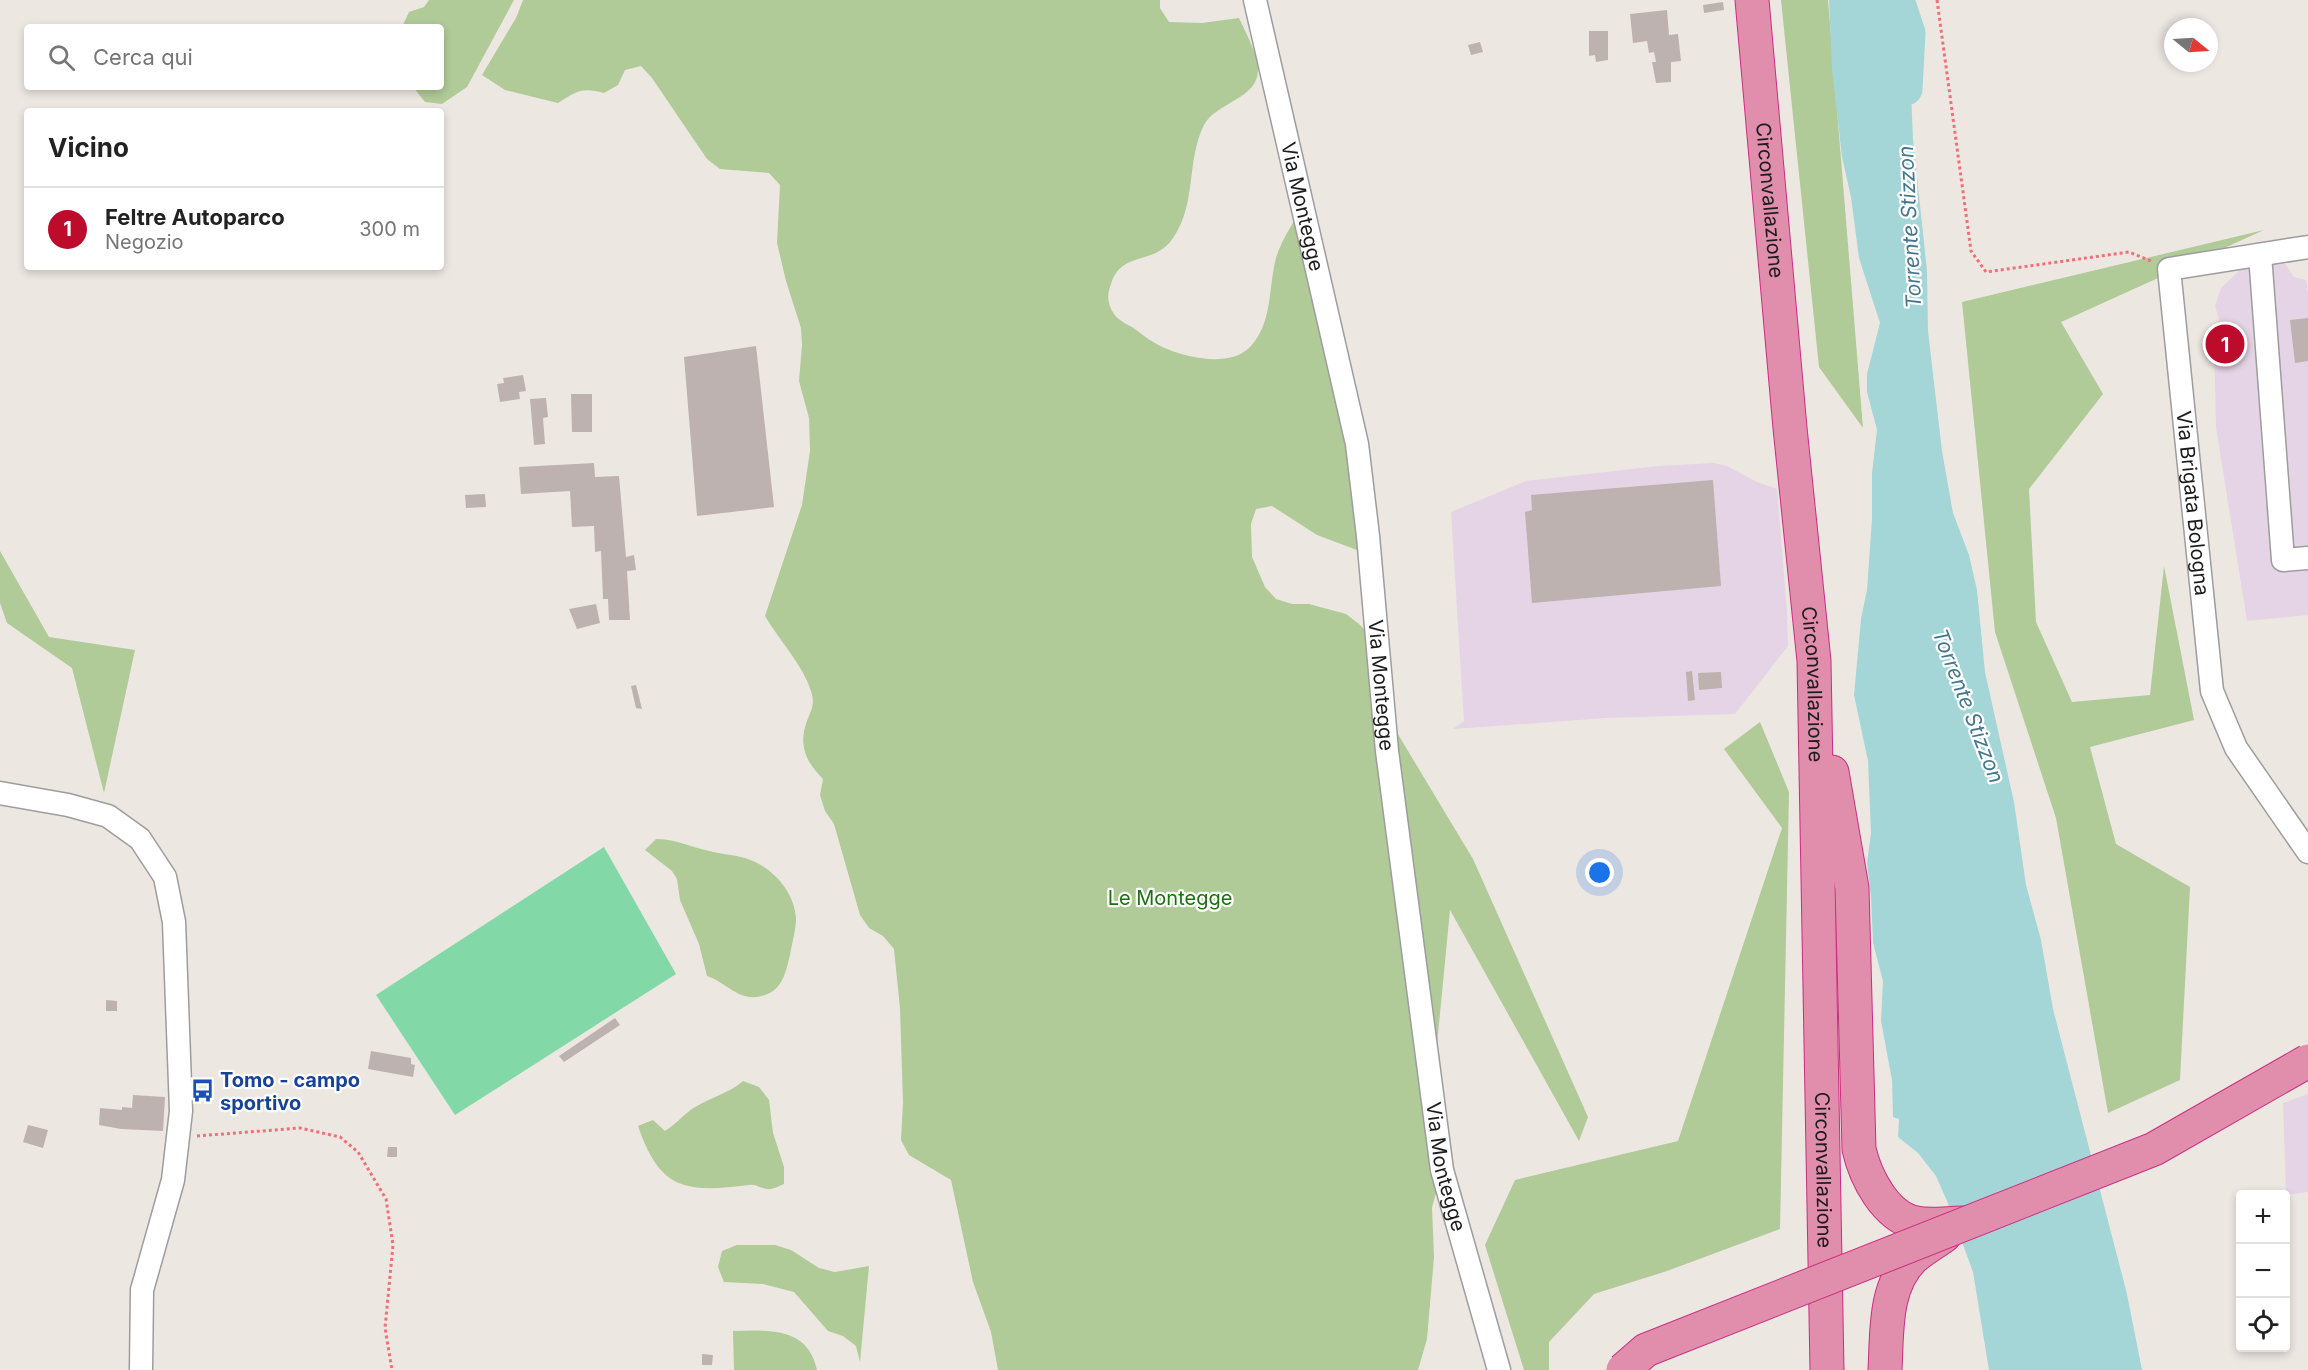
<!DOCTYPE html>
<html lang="it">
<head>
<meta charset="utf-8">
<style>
	body { margin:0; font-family:Inter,sans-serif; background:#f6f6f6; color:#222 }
	.controls { position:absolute; right:18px; bottom:18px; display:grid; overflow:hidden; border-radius:6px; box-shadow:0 3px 9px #0003 }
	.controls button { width:54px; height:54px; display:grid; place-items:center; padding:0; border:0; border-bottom:2px solid #e0e0e0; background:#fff; color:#222; font:30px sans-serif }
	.compass { position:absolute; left:2164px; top:18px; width:54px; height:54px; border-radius:50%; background:#fff; box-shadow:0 3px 9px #0003; rotate:108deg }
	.you { position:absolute; left:1600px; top:873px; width:21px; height:21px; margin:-15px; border:4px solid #fff; border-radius:50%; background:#1a73e8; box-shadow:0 0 0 9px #1a73e833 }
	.badge { display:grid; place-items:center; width:39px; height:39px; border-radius:50%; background:#bd0b2c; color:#fff; font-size:20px; font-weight:700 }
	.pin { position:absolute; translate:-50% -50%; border:3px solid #fff; box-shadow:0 2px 6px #0006 }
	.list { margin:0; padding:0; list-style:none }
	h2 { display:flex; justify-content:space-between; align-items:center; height:78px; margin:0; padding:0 24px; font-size:26px }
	h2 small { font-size:20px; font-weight:400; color:#767676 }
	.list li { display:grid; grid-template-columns:39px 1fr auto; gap:18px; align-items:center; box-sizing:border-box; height:84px; padding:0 24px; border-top:2px solid #e0e0e0 }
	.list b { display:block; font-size:22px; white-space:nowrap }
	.list p { margin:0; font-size:20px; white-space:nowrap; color:#767676 }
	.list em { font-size:20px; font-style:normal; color:#767676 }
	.icon { flex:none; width:33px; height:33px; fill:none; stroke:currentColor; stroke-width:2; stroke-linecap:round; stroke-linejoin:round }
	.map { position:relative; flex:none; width:2308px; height:1370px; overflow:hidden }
	.search { position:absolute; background:#fff; box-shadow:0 3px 9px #0003; left:24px; top:24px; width:420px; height:66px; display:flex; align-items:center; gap:15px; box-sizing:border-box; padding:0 21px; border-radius:6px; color:#767676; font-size:22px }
	.panel { position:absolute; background:#fff; box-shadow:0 3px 9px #0003; left:24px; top:108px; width:420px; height:162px; border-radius:6px }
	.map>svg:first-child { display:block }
	.industrial { fill:#e5d4e5 }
	.forest { fill:#b0ca98 }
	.pitch { fill:#83d8a7 }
	.water { fill:#a4d6d8 }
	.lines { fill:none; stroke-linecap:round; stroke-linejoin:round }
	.river { stroke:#a4d6d8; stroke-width:33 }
	.building { fill:#bdb2af }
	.minor-casing { stroke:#9d9d9d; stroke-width:25 }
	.highway-casing { stroke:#cc2d81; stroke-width:35 }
	.path { stroke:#f26e79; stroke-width:3; stroke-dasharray:3 3; stroke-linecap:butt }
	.minor { stroke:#fff; stroke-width:22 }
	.highway { stroke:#e18dac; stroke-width:33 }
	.highway-bridge-casing { stroke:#cc2d81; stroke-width:35; stroke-linecap:butt }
	.highway-bridge { stroke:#e18dac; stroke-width:33 }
	.labels { text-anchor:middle; stroke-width:4.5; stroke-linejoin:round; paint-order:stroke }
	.street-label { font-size:20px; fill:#1c1c1c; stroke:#fff }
	.park-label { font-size:20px; fill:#1b7211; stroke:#fff }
	.transit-label { font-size:20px; font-weight:bold; fill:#164399; stroke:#fff; text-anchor:start }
	.water-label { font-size:21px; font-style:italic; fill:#45788f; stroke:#fff }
</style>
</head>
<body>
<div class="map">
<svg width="2308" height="1370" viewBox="0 0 2308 1370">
	<rect width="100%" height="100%" fill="#ede7e2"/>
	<path class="industrial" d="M 2283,253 L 2284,262 L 2294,277 L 2306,280 L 2308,294 L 2308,615 L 2247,621 L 2216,427 L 2214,342 L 2219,319 L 2215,306 L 2221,288 L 2239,271 L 2241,260 Z
		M 1714,463 L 1727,466 L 1757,482 L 1777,489 L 1787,611 L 1788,646 L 1735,714 L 1606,718 L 1453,729 L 1464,721 L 1451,512 L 1526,481 L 1658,466 Z
		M 2308,1094 L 2308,1192 L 2286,1195 L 2283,1103 Z"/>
	<path class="forest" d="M 429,0 L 514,0 L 467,87 L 442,104 L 425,102 L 413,87 L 441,87 L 441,27 L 402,27 L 409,12 L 424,7 Z
		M 523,0 L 1160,0 L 1160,8 L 1169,22 L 1202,23 L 1239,18 C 1245,31 1258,55 1258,69 C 1259,99 1216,102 1204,125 C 1186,161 1197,204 1173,238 C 1155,266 1121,250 1111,284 C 1107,294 1107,304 1114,314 C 1117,319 1126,324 1132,327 C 1143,335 1154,344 1167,349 C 1189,358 1229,367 1249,348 C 1273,324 1268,288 1276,258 C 1281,241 1292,225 1301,210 L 1373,556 L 1317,535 L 1272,506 L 1256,509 L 1251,524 L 1252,557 L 1265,587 L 1276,599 L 1292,604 L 1309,604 L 1346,614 L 1359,624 L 1384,650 L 1393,726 L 1473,859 L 1588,1117 L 1579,1141 L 1450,910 L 1430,1117 L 1441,1176 L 1432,1207 L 1434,1257 L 1427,1339 L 1418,1370 L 998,1370 L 991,1332 L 973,1282 L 951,1180 L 909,1155 L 901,1140 L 903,1102 L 900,1008 L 894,949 L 883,936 L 869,928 L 860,915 L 834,824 L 825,811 L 820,795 L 823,779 C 806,762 798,745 807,721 C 812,709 815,704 811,691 C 803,665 779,640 765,616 L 802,505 L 810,451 L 809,418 L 799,381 L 802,345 L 801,328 L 786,281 L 777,243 L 780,185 L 769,173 L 720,169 L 707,159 L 652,78 L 641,66 L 625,70 L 618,85 L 604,93 C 582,87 577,91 558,103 L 505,90 L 482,75 L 516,18 Z
		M 1781,0 L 1828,0 L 1863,428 L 1819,367 Z
		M 2264,230 L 2061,322 L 2103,394 L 2029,489 L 2036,622 L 2072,702 L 2150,695 L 2164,566 L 2194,720 L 2090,747 L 2116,844 L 2190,887 L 2180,1080 L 2108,1113 L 2056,818 L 1995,632 L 1962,302 Z
		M 0,551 L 49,637 L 135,650 L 104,793 L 72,668 L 7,623 L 0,603 Z
		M 1760,722 L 1789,792 L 1780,1229 L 1667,1271 L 1594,1294 L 1549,1342 L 1549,1370 L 1524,1370 L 1485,1245 L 1515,1180 L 1678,1141 L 1782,828 L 1724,749 Z
		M 656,839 C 675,839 691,847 709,851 C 721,854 734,855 745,858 C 771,866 794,890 796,918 C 796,930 792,943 790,955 C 786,971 783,989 765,995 C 740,1004 728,983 707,976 L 699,944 L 680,900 L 677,879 L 672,871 L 645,850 Z
		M 743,1081 L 759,1087 L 769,1100 L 773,1133 L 784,1167 L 784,1184 C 779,1186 772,1190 767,1189 C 760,1188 755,1184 749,1185 C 685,1193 660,1190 638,1126 L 653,1120 L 665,1131 C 675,1125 682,1116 692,1109 C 708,1098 730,1093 743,1081 Z
		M 737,1245 L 775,1245 L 791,1250 L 819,1268 L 835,1272 L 869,1266 L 860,1362 L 856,1346 L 843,1336 L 828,1331 L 794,1292 L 763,1284 L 724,1282 L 718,1267 L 722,1251 Z
		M 733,1331 C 770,1330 808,1327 817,1370 L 734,1370 Z"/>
	<path class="pitch" d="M 604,847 L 676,974 L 455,1115 L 376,995 Z"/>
	<path class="water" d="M 1829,0 L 1907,0 L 1913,139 L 1927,271 L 1928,331 L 1942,451 L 1953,513 L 1969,555 L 1977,590 L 1985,672 L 2014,802 L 2026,885 L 2041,940 L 2053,1009 L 2127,1294 L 2142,1370 L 1989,1370 L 1973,1272 L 1947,1201 L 1936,1176 L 1918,1153 L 1898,1137 L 1899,1119 L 1893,1117 L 1892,1080 L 1881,1021 L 1883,981 L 1873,943 L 1871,897 L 1867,863 L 1871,833 L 1868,761 L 1854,695 L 1861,619 L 1867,590 L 1872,519 L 1872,473 L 1877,430 L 1867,392 L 1867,374 L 1880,323 L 1859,258 L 1851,197 L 1842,157 L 1832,69 Z"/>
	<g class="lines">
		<path class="river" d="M 1898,0 L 1909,33 L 1906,89"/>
	</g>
	<path class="building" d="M 1723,2 L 1724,10 L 1704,13 L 1703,5 Z
		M 1667,10 L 1669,35 L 1678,34 L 1681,61 L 1671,62 L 1671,82 L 1656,83 L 1652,62 L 1656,62 L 1654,52 L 1649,53 L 1647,41 L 1633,43 L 1630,14 Z
		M 1589,31 L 1608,31 L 1608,60 L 1596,62 L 1595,55 L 1589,56 Z
		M 1480,42 L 1483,52 L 1471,55 L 1468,45 Z
		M 2308,318 L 2308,361 L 2295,363 L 2290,320 Z
		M 756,346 L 774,507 L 697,516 L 684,357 Z
		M 523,375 L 526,391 L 519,392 L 520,399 L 500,402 L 497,384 L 504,383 L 503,378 Z
		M 571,394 L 592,394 L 592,432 L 572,432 Z
		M 546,398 L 548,417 L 543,418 L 545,444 L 534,445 L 530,399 Z
		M 594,463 L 595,477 L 619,476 L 626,557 L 634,555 L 636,570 L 627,571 L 630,620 L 609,620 L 608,599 L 603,599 L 601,551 L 595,552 L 594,526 L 572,527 L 570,491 L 521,494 L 519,467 Z
		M 1713,480 L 1721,586 L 1532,603 L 1525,512 L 1532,510 L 1531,495 Z
		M 485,494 L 486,507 L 466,508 L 465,495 Z
		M 596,604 L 600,623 L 577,629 L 569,609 Z
		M 1692,671 L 1695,700 L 1688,701 L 1686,672 Z
		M 1721,672 L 1722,688 L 1699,690 L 1698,673 Z
		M 636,685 L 642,709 L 636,708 L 631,686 Z
		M 106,1000 L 117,1001 L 117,1011 L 106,1011 Z
		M 615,1018 L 620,1025 L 564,1062 L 559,1056 Z
		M 371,1051 L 411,1058 L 411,1064 L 415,1065 L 413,1077 L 368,1069 Z
		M 133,1095 L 165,1097 L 163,1131 L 121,1129 L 99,1125 L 100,1108 L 122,1110 L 122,1107 L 132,1108 Z
		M 28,1125 L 48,1130 L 43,1148 L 23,1142 Z
		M 388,1147 L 397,1147 L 397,1157 L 387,1157 Z
		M 702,1354 L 713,1355 L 712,1365 L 702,1365 Z"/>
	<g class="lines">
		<defs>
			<g id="minor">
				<path id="s1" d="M 1255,0 L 1357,444 L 1368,536 L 1387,751 L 1442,1170 L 1499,1370"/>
				<path id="s2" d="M 2308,247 L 2169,269 L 2212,691 L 2236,748 L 2308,852"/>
				<path d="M 2260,255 L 2283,560 L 2308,558"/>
				<path d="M 0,793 L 68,805 L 108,816 L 140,839 L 165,877 L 174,922 L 181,1111 L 173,1180 L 142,1290 L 141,1370"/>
			</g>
			<g id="highway">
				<path id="s3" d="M 1752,0 L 1790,428 L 1814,661 L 1827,1370"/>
				<path d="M 1832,772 L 1852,888 L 1859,1149 C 1865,1176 1885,1217 1916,1223 C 1930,1226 1948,1223 1962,1223"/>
				<path d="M 1885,1370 C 1887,1332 1884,1286 1913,1258 C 1922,1250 1934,1243 1944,1236"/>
			</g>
		</defs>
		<use href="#minor" class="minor-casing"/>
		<use href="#highway" class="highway-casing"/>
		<path class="path" d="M 1937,0 L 1971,251 L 1986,272 L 2129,252 L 2151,261
			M 197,1136 L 300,1128 L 340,1137 L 358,1152 L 386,1199 L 393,1245 L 385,1328 L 392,1370"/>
		<use href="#minor" class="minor"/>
		<use href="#highway" class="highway"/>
		<defs>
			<path id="highway-bridge" d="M 1623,1370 L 1646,1350 L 2154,1149 L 2308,1061"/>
		</defs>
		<use href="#highway-bridge" class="highway-bridge-casing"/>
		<use href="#highway-bridge" class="highway-bridge"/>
	</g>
	<defs>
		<symbol id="bus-bare" viewBox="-9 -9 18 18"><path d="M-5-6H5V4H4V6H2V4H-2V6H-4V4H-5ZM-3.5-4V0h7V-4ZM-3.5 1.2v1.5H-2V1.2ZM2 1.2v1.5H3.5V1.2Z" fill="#1a4fb4" stroke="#fff" stroke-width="2.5" paint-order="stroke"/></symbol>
	</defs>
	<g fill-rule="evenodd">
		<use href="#bus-bare" x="186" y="1074" width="33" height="33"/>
	</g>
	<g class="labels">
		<g class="street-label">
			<text dy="7" stroke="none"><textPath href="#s3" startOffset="201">Circonvallazione</textPath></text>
			<text dy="7" stroke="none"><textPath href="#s1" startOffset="212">Via Montegge</textPath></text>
			<text dy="7" stroke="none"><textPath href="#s2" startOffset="376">Via Brigata Bologna</textPath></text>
			<text dy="7" stroke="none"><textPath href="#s1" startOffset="698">Via Montegge</textPath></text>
			<text dy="7" stroke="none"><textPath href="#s3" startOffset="687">Circonvallazione</textPath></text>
			<text dy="7" stroke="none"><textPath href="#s1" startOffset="1184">Via Montegge</textPath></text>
			<text dy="7" stroke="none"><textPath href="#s3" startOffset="1173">Circonvallazione</textPath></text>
		</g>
		<g class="park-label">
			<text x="1170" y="905">Le Montegge</text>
		</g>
		<g class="transit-label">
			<text x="220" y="1087">Tomo - campo<tspan x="220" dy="23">sportivo</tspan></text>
		</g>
		<g class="water-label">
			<text transform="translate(1910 227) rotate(-93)" y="7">Torrente Stizzon</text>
			<text transform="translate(1968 706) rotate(69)" y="7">Torrente Stizzon</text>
		</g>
	</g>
</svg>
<div class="controls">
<button>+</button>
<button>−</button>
<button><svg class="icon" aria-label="locate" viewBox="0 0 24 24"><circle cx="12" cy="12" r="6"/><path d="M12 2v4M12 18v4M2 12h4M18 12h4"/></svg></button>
</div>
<svg class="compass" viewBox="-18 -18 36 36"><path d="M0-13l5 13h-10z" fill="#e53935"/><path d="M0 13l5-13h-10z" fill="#767676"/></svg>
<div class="you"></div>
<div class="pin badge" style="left:2225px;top:344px">1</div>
<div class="search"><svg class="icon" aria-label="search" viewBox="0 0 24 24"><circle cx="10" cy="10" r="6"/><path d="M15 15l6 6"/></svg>Cerca qui</div>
<section class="panel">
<h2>Vicino<small></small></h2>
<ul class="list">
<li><span class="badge">1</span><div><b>Feltre Autoparco</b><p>Negozio</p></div><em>300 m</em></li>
</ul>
</section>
</div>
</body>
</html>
